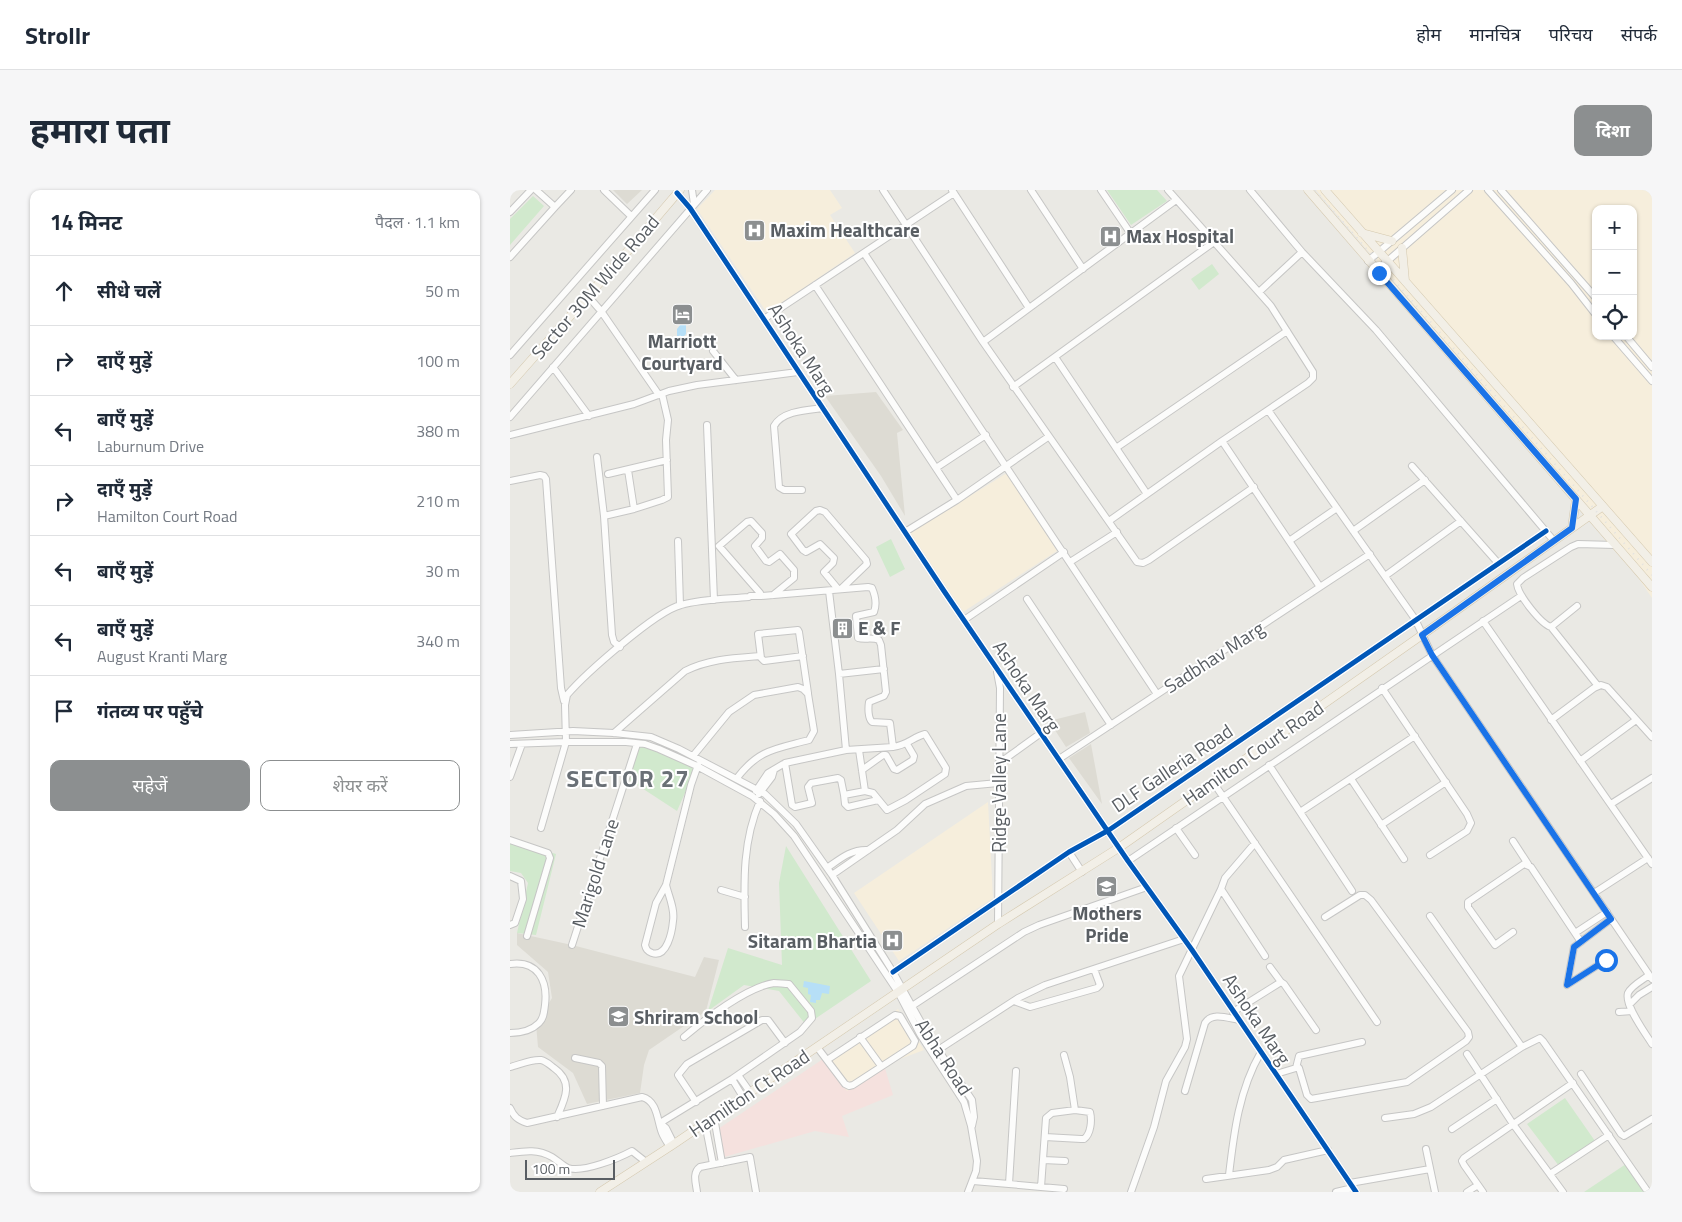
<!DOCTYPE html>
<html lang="hi">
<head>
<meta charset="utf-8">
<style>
	body { margin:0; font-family:"Titillium Web","Noto Sans Devanagari",sans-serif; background:#f6f6f7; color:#1f2937 }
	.controls { position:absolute; right:15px; top:15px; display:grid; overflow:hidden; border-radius:10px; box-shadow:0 1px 4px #0004 }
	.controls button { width:45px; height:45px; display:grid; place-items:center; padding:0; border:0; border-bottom:1px solid #e0e1e3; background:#fff; color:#1f2937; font:25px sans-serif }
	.scale { position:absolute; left:15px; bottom:12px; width:90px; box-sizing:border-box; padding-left:5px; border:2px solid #595e63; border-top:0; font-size:14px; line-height:18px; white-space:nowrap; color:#595e63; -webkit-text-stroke:4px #fff; paint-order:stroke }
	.stop { position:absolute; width:15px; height:15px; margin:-11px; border:4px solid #1a73e8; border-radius:50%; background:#fff }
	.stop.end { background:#1a73e8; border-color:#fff; box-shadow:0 1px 5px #0008 }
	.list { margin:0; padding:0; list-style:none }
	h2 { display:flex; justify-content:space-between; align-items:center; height:65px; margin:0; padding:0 20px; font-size:21px }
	h2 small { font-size:16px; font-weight:400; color:#747a83 }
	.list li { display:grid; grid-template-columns:32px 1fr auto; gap:15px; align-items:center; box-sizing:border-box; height:70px; padding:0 20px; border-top:1px solid #e0e1e3 }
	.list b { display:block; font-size:19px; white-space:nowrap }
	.list p { margin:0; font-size:16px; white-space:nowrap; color:#747a83 }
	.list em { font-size:16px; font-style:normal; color:#747a83 }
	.actions { display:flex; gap:10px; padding:15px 20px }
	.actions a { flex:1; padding:11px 0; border:1px solid #8c8f90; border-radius:10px; text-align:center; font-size:18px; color:#8c8f90 }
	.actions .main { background:#8c8f90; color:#fff }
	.icon { flex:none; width:28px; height:28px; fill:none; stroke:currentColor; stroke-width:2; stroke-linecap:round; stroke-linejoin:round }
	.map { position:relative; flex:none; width:1142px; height:1002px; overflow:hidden; border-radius:10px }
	header { display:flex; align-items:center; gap:30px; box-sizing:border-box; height:70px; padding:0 25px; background:#fff; border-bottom:1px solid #e0e1e3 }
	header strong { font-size:24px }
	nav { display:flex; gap:28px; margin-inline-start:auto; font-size:18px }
	.intro { display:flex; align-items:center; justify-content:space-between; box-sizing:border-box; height:120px; padding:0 30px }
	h1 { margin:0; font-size:35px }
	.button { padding:12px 22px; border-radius:10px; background:#8c8f90; color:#fff; font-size:18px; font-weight:700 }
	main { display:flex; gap:30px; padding:0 30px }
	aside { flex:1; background:#fff; border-radius:10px; box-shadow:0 1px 4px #0004 }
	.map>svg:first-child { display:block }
	.commercial { fill:#f6eedc; fill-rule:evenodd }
	.education { fill:#dddbd3 }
	.medical { fill:#f5e1de }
	.green { fill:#d1e9cd }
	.water { fill:#b6dff7 }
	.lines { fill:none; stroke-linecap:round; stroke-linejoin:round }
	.minor-casing { stroke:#c6c6c5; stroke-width:8 }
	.major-casing { stroke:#d5c9af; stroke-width:9 }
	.minor { stroke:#fcfcfb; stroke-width:6 }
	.major { stroke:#f2efe7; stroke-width:8 }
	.rail { stroke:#e2e2e1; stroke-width:2; stroke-dasharray:1 6; stroke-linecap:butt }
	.cycleway-casing { stroke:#fff; stroke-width:8 }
	.cycleway { stroke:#0057b8; stroke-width:5 }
	.route { stroke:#1a73e8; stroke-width:6 }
	.labels { text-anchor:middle; stroke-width:4; stroke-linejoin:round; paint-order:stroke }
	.poi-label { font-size:19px; font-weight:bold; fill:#595e63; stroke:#fff; text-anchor:start }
	.street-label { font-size:19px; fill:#595e63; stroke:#fff }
	.district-label { font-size:24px; font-weight:bold; letter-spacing:1px; fill:#6a7076; stroke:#fff }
</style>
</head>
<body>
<header>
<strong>Strollr</strong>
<nav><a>होम</a><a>मानचित्र</a><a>परिचय</a><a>संपर्क</a></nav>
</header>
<div class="intro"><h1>हमारा पता</h1><a class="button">दिशा</a></div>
<main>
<aside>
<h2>14 मिनट<small>पैदल · 1.1 km</small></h2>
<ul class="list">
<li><svg class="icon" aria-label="ahead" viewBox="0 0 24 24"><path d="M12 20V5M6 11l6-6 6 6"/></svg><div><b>सीधे चलें</b></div><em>50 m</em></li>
<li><svg class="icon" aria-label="right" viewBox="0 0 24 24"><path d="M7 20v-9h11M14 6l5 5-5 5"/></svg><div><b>दाएँ मुड़ें</b></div><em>100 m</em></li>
<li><svg class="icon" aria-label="left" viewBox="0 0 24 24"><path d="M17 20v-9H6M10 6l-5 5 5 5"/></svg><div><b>बाएँ मुड़ें</b><p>Laburnum Drive</p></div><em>380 m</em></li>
<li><svg class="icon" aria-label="right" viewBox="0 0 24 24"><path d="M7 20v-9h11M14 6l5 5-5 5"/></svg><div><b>दाएँ मुड़ें</b><p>Hamilton Court Road</p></div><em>210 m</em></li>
<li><svg class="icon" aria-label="left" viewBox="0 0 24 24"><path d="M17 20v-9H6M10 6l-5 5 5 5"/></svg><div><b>बाएँ मुड़ें</b></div><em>30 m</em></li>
<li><svg class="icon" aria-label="left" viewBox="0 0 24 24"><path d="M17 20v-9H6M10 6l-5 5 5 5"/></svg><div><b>बाएँ मुड़ें</b><p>August Kranti Marg</p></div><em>340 m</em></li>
<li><svg class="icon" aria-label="arrive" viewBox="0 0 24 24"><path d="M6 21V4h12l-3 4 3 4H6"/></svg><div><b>गंतव्य पर पहुँचे</b></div></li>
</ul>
<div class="actions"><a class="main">सहेजें</a><a>शेयर करें</a></div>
</aside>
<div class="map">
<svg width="1142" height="1002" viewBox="0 0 1142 1002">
	<rect width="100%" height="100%" fill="#eae9e4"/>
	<path class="commercial" d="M 205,0 L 320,0 L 332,18 L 320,25 L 345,63 L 257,123 L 187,19 Z
		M 806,0 L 1142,0 L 1142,408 L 1086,325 L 1027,259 ZM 1086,19 L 1123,19 L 1123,146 L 1086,146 Z
		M 497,283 L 547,361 L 453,422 L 397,345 Z
		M 478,612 L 483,708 L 389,771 L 344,703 Z
		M 388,819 L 414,860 L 374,875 L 337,902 L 313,869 Z"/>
	<path class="education" d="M 103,0 L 132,0 L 117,14 Z
		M 366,202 L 393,240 L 387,243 L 395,326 L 371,286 L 315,206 Z
		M 575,522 L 580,543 L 556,557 L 539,531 Z
		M 581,554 L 592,614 L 559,568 Z
		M 7,743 L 62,755 L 185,787 L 194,767 L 209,770 L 196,821 L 139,860 L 134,875 L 130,903 L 77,914 L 63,883 L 28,857 L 26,834 L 42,808 L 38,782 L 7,755 Z"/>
	<path class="medical" d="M 313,869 L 337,901 L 374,875 L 383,905 L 332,926 L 339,947 L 305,941 L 207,969 L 205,941 Z"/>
	<path class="green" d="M 597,0 L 647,0 L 657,11 L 621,35 Z
		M 23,6 L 34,16 L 0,55 L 0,29 Z
		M 702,74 L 709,84 L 689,100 L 681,89 Z
		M 381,349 L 395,379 L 380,387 L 366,357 Z
		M 127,554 L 187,576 L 167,621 L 118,589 Z
		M 0,650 L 46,664 L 26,745 L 7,743 L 18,693 L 11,683 L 0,681 Z
		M 276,656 L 361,791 L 296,835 L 269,801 L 234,795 L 198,821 L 218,758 L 272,775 L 269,693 Z
		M 1055,908 L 1085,951 L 1049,976 L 1017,934 Z
		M 1116,974 L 1136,1002 L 1074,1002 Z"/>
	<path class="water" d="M 171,134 L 176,135 L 176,144 L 171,149 L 167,147 L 167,139 Z
		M 294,791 L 320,796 L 319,804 L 312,803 L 310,810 L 306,810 L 306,813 L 300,812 L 301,805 L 298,804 L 298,798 L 293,797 Z"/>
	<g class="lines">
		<defs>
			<path id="minor" d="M 94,0 L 121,26
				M 182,0 L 184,14
				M 373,0 L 473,152 L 627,372 L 633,373 L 639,370 L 744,297
				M 442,0 L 519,118
				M 521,0 L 573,79
				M 591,0 L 621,44
				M 740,0 L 792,62 L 866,140 L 1044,351
				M 978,0 L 1061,93 L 1086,125
				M 991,0 L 1086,108
				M 167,3 L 180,18 L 434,401 L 618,671 L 682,760 L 846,1002
				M 45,17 L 61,0
				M 0,22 L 21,0
				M 354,63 L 647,504
				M 0,67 L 45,17 L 26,0
				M 858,71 L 942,0
				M 866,81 L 959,0
				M 305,95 L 447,310
				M 749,102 L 792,62
				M 77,105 L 91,121 L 149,205
				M 254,129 L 444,3
				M 1103,146 L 1142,191
				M 1116,146 L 1142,177
				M 473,152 L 666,10
				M 203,161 L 226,190
				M 0,165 L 145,0
				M 545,167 L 637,304
				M 43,177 L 79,226
				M 503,197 L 704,52
				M 758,220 L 905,429 L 922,465 L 1142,789
				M 0,227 L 197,0
				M 197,235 L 204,410
				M 0,245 L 124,214 L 159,201 L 187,195 L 288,182
				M 712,251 L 810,397
				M 606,258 L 777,141
				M 87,267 L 94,326 L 102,445 L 104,452 L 110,457
				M 902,276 L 988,373
				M 426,278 L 476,245
				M 98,284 L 157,270
				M 0,291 L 30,285 L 34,286 L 36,289 L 51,498 L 54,511
				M 292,300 L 274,300 L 269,297 L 264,236 C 272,221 297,220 313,218
				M 124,319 L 152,310 L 158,307 L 156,250 L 158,230 L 152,204
				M 94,326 L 124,319 L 118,280
				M 599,331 L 712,251 L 798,193 L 803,188 L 803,182 L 761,116 L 658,0
				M 843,341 L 915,290
				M 395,342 L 447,310 L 538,247
				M 168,351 L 170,415
				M 779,351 L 827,318
				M 560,372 L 607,342
				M 875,386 L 951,331
				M 328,399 L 314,382 L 323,373 L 324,368 L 310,354 L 296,362 L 293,360 L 281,344 L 306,321 L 310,320 L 315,322 L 356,370 L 357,374 L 331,399
				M 251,406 L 250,403 L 209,356 L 237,332 L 241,331 L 252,343 L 252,348 L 245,356 L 256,371 L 259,372 L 270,364 L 284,380 L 284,388 L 263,405
				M 517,409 L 601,535
				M 454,430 L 554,362
				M 973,431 L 1142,674
				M 1041,437 L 1067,416
				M 293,466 L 254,471 L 251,468 L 248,444 L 288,440 L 289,442 L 298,503
				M 487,482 L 490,498 L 488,734
				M 329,484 L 374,479
				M 1088,496 L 1041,437 C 1031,434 1008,405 1007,394 L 1013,388 L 1061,357 L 1068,354 L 1105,355
				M 872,498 L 957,624 L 961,633 L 957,641 L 920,665
				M 1041,530 L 1084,498 L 1091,495 L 1097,497 L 1142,547
				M 104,543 L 175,481 C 199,469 224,468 250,466
				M 0,545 L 63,541 L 104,543 L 141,547 L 169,559 L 255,604 L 286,634 L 322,685 L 383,782 L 418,845 L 462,910 L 464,927 L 462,936
				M 0,554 L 56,552 L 116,552 L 135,554 L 149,559 L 187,576 L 242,606 L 264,624 L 284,646 L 388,802 L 410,844 L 454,912 L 461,936 L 467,971 L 466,981 L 458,1002
				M 183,566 L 219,522 L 244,505 L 288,497 L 293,499 L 298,504 L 304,541 L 299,550 C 266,559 249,559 227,588
				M 549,569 L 860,364
				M 1070,571 L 1126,530
				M 275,573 L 282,615 L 285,617 L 302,613 L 298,597 L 301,593 L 328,588 L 331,590 L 334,605 L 355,601 L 349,560
				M 488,574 L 531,543
				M 759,575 L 842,701
				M 352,580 L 373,565 L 376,565 L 384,579 L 387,580 L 403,570 L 404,566 L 397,554
				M 0,587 L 12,554
				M 841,589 L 894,669
				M 703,592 L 867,832
				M 246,601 L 258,583 L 275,573 L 336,560 L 329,484 L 319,401
				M 355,601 L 363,603 L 377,620 L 396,610 L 435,584 L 436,578 L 415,544 C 403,547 398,555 383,557
				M 249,604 L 262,587 L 264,580
				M 334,605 L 335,614 L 338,617 L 368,610
				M 1101,614 L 1142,588
				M 790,622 L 905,546
				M 871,635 L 936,592
				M 31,638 L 56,552 L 55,515 L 57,505 C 75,484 146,421 171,415 C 192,409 217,409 239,407 L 240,406 L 251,406 L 358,397 L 362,398 C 365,405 367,414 364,422 L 346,426 L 348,448 C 355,450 362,447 369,450 L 371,455 L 376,502 L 374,506 L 359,512 C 358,518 358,528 362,532 L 380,533 L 383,557 L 336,560
				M 666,638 L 685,665
				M 0,650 L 38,663 L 40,668 L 17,746
				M 1003,651 L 1018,674
				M 745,653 L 715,688 L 711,699 L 755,766
				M 559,662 L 572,682
				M 618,671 L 1011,406
				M 317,678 C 330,669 341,659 358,660
				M 322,685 L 387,640 L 415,614 L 456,596 L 488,593
				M 0,686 L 11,691 L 13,709 L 5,733 L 0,735
				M 156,695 C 159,707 165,719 163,731 C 162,742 157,768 142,763 C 137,761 136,759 135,755 L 146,713 L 156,695 L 181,595 L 188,575
				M 211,700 L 235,707
				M 1084,703 L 1138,668
				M 235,737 C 234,694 232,652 250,611
				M 1003,742 L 985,755 L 958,717 L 958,712 L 1014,674 L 1021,677 L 1071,752
				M 1065,743 L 1097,722
				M 62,755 L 127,554
				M 1096,770 L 1057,795 L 1064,757 L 1101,729
				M 0,774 C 28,770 38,791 35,815 C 34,822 34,828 29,833 C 21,841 10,843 0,843
				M 760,777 L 771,792
				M 383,782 L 559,662 L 599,640 L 1036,341
				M 1139,785 C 1133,790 1122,795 1118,803 C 1114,815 1136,844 1142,854
				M 504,811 L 520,817 L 587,798 L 590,795 L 584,779
				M 1120,814 L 1129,805 L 1142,797
				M 402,816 L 514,742 L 529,735 L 637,697
				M 723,822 L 771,792 L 774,794 L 806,840
				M 1109,822 L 1122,821
				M 350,847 L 371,876
				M 307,857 L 335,894 L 339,896 L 343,895 L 403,856 L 405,851 L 390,826 L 385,825 L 317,870
				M 1012,857 L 1030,848 L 1033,851 L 1138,1002
				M 428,860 L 508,808 L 535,795 L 674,749
				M 957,864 L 1003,934 L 1053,1002
				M 65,868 L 89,873 L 92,876 L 93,916
				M 0,877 C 9,875 21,869 31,870 C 36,871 40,875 44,878 C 64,892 55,909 47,927
				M 786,878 L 789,866 L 852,852
				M 766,884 L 786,878 L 789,878 L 797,905 L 801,909 L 897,892 L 956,851 L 959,847 L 958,842 L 861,710 L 855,705 L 850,705 L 815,727
				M 1071,884 L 1111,944 L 1114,946 L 1142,929
				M 228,885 L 240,902
				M 222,889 L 233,907
				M 675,901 L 695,833 C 702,822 717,828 729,830
				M 186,912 L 168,885 L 177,874 L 252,830 L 258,830 L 275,853
				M 0,918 C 4,927 8,930 17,933 L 132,907 C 148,911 147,931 152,943 C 154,948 157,952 160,957
				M 204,927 L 212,973
				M 875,928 L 904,924 L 921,917 L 1012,857 L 920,726
				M 150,933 L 222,889 L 290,842 L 302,828 L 301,821 L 279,794 C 274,794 269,793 264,793 C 237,797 194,830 174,847
				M 150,933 L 156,938 L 164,954
				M 195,933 L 203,974
				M 942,939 L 987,909
				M 535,947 L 571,949 L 574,949 C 581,944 582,930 580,922 L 565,920 L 560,887 L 554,865
				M 916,959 L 925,1002
				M 0,963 C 15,961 28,959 42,967 C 47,970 53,976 58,978 C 73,983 109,968 122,961 L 136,972
				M 533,970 L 555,971
				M 1040,984 L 1099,945
				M 719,985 C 724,942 729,900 751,862
				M 696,989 L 759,980 L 767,977 L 774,970 L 818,960
				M 463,991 L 499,994 L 506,881
				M 840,993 L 920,979
				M 499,994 L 531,997 L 536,928 L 542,923 L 565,920
				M 531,997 L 554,999
				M 187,1002 C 186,993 182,983 190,977 L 240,967 L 246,1002
				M 621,1002 L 644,937 L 656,891 L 675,857 L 677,849 L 669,786 L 711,699
				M 826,1002 L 843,998
				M 957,1002 L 968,995
				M 973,1002 L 954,975 L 952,971 L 954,968 L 1063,893"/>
			<path id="major" d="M 798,0 L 1142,397
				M 815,0 L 1142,372
				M 852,43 L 882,51
				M 892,58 L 895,91
				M 0,194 L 123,55 L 170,0
				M 1062,338 L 1066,309
				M 90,1002 L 164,954 L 488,734 L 610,657 L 912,445 L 1093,316"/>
		</defs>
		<use href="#minor" class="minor-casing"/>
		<use href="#major" class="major-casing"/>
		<use href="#minor" class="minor"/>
		<use href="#major" class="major"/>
		<path class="rail" d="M 805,0 L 1142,385"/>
		<defs>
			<path id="cycleway" d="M 167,3 L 180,18 L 434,401 L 618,671 L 682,760 L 846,1002
				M 383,782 L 559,662 L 599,640 L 1036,341"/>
		</defs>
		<use href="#cycleway" class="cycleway-casing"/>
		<use href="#cycleway" class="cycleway"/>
	</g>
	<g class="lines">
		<path class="route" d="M 869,83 L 1066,309 L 1062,338 L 912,445 L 922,465 L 1101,729 L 1064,757 L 1057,795 L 1096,770"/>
	</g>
	<defs>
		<symbol id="hospital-square" viewBox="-11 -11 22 22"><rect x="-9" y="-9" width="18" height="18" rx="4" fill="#8c8f90" stroke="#fff"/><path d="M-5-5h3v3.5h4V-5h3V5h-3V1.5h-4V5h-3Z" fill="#fff"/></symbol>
		<symbol id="hotel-square" viewBox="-11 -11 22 22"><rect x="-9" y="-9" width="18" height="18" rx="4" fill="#8c8f90" stroke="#fff"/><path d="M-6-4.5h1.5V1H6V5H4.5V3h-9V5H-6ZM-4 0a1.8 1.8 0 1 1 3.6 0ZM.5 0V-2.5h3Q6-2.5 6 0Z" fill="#fff"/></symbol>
		<symbol id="building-square" viewBox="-11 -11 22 22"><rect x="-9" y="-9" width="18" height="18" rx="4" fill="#8c8f90" stroke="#fff"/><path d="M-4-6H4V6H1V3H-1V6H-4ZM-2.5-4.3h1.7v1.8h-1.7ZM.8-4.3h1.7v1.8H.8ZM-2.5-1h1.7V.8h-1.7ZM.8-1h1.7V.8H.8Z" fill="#fff"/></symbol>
		<symbol id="school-square" viewBox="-11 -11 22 22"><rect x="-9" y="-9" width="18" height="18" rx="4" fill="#8c8f90" stroke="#fff"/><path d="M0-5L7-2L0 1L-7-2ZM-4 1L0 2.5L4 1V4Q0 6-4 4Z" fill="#fff"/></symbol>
	</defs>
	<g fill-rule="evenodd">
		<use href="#hospital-square" x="232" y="28" width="25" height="25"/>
		<use href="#hospital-square" x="588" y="34" width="25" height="25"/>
		<use href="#hotel-square" x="160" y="112" width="25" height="25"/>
		<use href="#building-square" x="320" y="426" width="25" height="25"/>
		<use href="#school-square" x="584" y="684" width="25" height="25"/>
		<use href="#hospital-square" x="370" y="738" width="25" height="25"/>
		<use href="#school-square" x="96" y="814" width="25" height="25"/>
	</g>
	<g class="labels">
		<g class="poi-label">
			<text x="260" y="47">Maxim Healthcare</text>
			<text x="616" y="53">Max Hospital</text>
			<text x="172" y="158" text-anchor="middle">Marriott<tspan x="172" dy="22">Courtyard</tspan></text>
			<text x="348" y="445">E &amp; F</text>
			<text x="597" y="730" text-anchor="middle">Mothers<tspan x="597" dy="22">Pride</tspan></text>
			<text x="367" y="758" text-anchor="end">Sitaram Bhartia</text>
			<text x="124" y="834">Shriram School</text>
		</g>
		<g class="street-label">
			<text transform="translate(85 97) rotate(-49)" y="7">Sector 30M Wide Road</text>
			<text transform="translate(292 159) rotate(57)" y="7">Ashoka Marg</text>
			<text transform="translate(704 467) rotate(-33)" y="7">Sadbhav Marg</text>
			<text transform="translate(517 496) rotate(56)" y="7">Ashoka Marg</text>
			<text transform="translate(743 563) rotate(-35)" y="7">Hamilton Court Road</text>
			<text transform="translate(662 578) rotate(-34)" y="7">DLF Galleria Road</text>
			<text transform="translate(489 593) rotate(-90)" y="7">Ridge Valley Lane</text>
			<text transform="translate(85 683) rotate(-72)" y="7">Marigold Lane</text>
			<text transform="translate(747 829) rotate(56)" y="7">Ashoka Marg</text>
			<text transform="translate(434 867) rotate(57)" y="7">Abha Road</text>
			<text transform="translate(239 903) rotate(-34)" y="7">Hamilton Ct Road</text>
		</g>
		<g class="district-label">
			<text x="118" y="597">SECTOR 27</text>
		</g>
	</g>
</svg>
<div class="controls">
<button>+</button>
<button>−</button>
<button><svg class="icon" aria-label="locate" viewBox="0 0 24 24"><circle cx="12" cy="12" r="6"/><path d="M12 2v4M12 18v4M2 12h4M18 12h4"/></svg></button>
</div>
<div class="scale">100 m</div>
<div class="stop" style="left:1096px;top:770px"></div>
<div class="stop end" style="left:869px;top:83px"></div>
</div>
</main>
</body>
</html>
